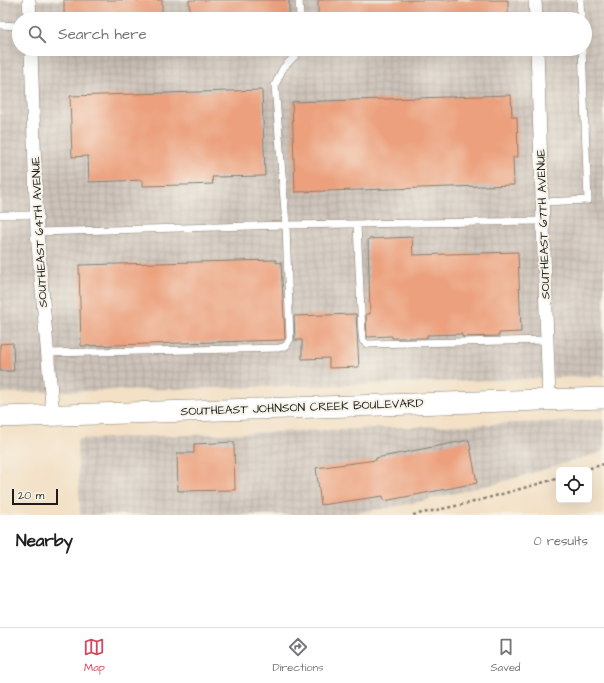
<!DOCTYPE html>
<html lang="en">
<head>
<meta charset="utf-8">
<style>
	body { margin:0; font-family:"Architects Daughter",sans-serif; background:#f6f6f6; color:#202124 }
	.controls { position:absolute; right:12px; bottom:12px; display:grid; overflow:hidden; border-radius:6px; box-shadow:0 4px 16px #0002 }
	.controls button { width:36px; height:36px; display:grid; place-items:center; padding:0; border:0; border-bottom:1px solid #e0e0e0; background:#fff; color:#202124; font:20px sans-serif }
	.scale { position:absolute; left:12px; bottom:10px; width:46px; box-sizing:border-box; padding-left:4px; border:2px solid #1c1c1c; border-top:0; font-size:11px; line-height:14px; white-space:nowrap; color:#1c1c1c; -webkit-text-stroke:3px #f7f3e8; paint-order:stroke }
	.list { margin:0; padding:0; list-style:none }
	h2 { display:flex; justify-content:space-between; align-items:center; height:52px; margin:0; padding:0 16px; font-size:17px }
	h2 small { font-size:13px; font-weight:400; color:#757577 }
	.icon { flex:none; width:22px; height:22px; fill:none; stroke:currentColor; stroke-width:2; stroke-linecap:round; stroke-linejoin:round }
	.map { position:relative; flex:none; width:604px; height:515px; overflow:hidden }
	.search { position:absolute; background:#fff; box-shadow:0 4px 16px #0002; left:12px; right:12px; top:12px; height:44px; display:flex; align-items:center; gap:10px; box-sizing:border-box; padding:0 14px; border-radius:22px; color:#757577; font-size:15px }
	.sheet { height:112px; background:#fff }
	nav { display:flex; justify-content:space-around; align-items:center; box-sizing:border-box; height:56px; border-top:1px solid #e0e0e0; background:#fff; font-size:11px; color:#757577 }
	nav a { display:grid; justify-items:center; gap:2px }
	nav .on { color:#d1495b }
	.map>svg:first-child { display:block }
	.industrial { fill:url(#industrial-grid); fill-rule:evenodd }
	.building { fill:#eca07d }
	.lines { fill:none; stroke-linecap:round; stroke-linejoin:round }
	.lane-casing { stroke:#887e70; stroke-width:8 }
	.street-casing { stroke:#887e70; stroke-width:14 }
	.primary-casing { stroke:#887e70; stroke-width:22 }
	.path { stroke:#887e70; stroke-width:2.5; stroke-dasharray:3 3; stroke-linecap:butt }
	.lane { stroke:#fff; stroke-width:7 }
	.street { stroke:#fff; stroke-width:13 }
	.primary { stroke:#fff; stroke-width:21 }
	.labels { text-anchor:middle; stroke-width:4; stroke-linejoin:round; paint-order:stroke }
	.street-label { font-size:12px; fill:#1c1c1c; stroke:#f7f3e8 }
</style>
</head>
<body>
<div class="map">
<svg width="604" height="515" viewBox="0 0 604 515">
	<defs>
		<pattern id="industrial-grid" width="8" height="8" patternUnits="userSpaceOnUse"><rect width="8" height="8" fill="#ccc2b9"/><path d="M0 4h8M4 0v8" fill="none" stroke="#afa69e"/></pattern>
	</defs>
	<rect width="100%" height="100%" fill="#f7f3e8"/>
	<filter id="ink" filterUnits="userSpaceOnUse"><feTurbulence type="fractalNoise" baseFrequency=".025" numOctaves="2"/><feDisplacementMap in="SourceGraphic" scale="8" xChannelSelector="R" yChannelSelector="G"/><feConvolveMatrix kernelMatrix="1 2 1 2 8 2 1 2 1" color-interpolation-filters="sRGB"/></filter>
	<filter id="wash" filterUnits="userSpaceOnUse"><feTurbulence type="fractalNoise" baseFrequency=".012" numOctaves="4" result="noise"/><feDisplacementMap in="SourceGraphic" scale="16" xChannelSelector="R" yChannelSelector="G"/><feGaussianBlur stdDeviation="0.9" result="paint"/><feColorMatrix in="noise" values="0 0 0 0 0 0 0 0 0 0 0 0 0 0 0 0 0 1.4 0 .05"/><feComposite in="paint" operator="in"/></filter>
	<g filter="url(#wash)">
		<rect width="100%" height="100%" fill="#f3e0c5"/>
		<path class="industrial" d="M 0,0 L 604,0 L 604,376 L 346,385 L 0,393 ZM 19,19 L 585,19 L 585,49 L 19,49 Z
			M 604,420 L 604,451 L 586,457 L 498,483 L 405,505 L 343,515 L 80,515 L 77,439 Z"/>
		<g id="blocks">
			<path class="building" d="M 64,0 L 162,0 L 162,19 L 64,19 Z
				M 189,0 L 289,0 L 289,19 L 190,19 Z
				M 318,0 L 508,0 L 508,19 L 318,19 Z
				M 262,90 L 265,176 L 212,177 L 213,184 L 185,185 L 143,186 L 143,180 L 89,182 L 88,156 L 72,157 L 70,96 Z
				M 511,95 L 512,117 L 517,117 L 518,157 L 513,157 L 514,185 L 295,192 L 292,102 Z
				M 412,237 L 413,255 L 518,252 L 521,332 L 499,333 L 499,336 L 462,337 L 462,334 L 427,335 L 427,338 L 392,338 L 392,336 L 367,337 L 366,314 L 370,314 L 368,239 Z
				M 276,260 L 276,263 L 281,262 L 285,338 L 283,340 L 81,346 L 79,265 Z
				M 356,314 L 359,367 L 329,368 L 329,358 L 302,359 L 302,340 L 295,340 L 294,316 Z
				M 13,343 L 14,371 L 0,371 L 0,344 Z
				M 469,440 L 477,483 L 384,501 L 383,496 L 321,505 L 316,468 L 376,460 L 376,458 Z
				M 234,442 L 235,490 L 178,491 L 177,453 L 194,453 L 194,444 Z"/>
		</g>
	</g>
	<g filter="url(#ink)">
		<use href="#blocks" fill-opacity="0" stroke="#887e70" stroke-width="1"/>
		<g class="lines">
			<defs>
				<path id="lane" d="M 299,0 L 300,19
					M 580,0 L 581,19
					M 0,25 L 19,26
					M 542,202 L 588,200 L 582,49
					M 0,215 L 36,215
					M 357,224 L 362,334 L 363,341 L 367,344 L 547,340
					M 37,232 L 286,225 L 543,221
					M 47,353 L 279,348 L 286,346 L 290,339 L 286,225 L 275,85 L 283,68 L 295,56 L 298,49"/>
				<path id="street" d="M 29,0 L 30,19
					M 535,0 L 536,19
					M 31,49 L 37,232 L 53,416
					M 537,49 L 549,399"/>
				<path id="primary" d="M 0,417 L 604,398"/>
			</defs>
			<use href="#lane" class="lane-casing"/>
			<use href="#street" class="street-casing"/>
			<use href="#primary" class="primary-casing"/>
			<path class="path" d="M 584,470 L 604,464
				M 413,515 L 470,503 L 559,478"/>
			<use href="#lane" class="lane"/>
			<use href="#street" class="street"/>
			<use href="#primary" class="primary"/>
		</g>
	</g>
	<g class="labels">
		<g class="street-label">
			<text transform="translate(543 224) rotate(-92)" y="4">SOUTHEAST 67TH AVENUE</text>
			<text transform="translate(39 232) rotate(-93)" y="4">SOUTHEAST 64TH AVENUE</text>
			<text transform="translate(302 407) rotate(-2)" y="4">SOUTHEAST JOHNSON CREEK BOULEVARD</text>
		</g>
	</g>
</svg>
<div class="controls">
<button><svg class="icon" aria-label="locate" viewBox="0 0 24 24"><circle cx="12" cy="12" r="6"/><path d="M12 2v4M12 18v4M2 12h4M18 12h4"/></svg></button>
</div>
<div class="scale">20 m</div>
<div class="search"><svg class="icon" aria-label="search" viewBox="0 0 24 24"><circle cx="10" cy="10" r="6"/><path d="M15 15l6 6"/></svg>Search here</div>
</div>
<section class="sheet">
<h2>Nearby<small>0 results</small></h2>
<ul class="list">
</ul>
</section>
<nav>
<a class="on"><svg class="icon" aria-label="map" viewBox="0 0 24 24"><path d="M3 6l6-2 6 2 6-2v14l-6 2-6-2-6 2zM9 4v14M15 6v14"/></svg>Map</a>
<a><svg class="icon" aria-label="directions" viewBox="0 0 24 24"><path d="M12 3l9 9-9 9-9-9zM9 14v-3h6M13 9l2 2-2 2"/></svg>Directions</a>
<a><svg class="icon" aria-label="saved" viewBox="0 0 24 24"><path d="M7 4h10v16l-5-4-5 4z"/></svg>Saved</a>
</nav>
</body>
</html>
